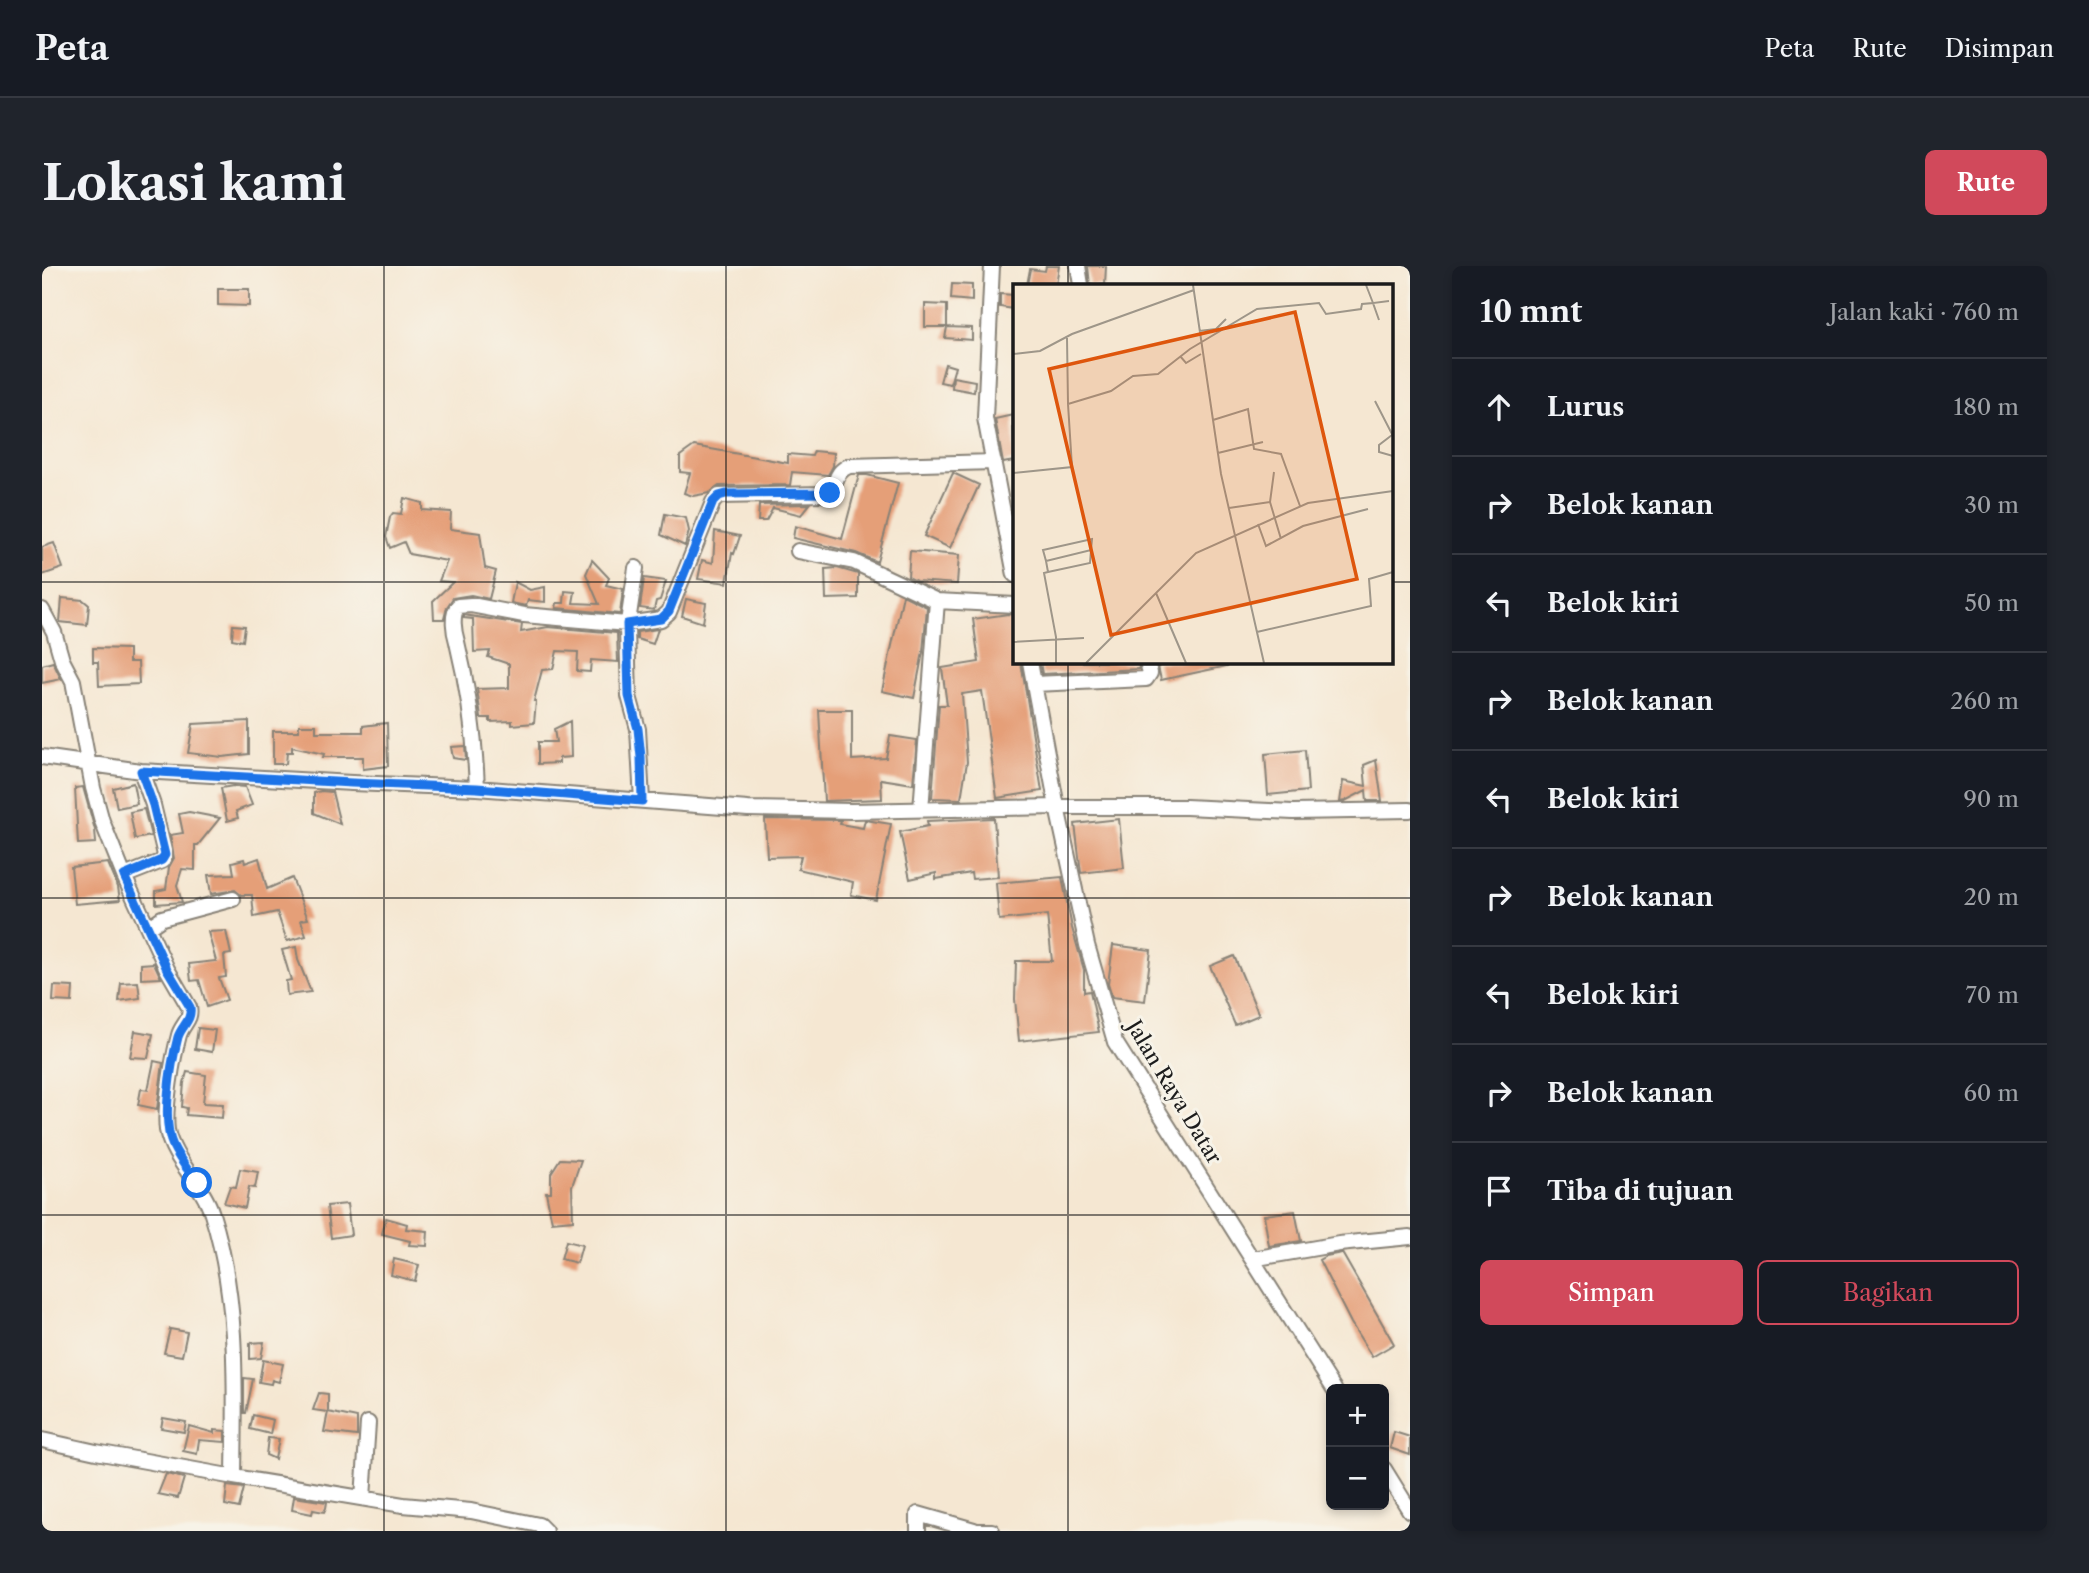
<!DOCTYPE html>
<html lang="id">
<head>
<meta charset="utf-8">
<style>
	body { margin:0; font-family:"Libre Caslon Text",serif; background:#20242c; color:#f1f3f6 }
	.controls { position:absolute; right:21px; bottom:21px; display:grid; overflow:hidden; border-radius:10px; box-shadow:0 4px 10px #0003 }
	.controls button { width:63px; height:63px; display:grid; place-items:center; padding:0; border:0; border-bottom:2px solid #363941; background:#171b24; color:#f1f3f6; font:35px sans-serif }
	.stop { position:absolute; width:21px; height:21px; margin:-16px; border:5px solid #1a73e8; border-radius:50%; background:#fff }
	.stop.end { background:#1a73e8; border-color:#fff; box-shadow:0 2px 7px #0008 }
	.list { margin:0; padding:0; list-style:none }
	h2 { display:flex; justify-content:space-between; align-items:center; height:91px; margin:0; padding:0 28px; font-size:30px }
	h2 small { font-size:23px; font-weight:400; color:#9ea1a6 }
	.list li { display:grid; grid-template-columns:46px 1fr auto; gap:21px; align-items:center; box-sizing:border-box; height:98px; padding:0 28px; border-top:2px solid #363941 }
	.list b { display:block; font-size:26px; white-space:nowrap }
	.list em { font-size:23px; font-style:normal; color:#9ea1a6 }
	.actions { display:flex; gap:14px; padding:21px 28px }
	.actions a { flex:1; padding:16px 0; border:2px solid #d1495b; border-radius:10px; text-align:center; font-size:24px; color:#d1495b }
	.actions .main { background:#d1495b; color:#fff }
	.icon { flex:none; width:38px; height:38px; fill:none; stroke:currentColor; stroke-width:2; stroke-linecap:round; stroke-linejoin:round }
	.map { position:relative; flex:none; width:1368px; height:1265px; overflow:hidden; border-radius:10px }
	header { display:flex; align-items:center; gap:42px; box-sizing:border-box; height:98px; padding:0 35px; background:#171b24; border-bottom:2px solid #363941 }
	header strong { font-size:33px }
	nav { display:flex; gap:38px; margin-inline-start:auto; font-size:24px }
	.intro { display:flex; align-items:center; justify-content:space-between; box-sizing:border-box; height:168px; padding:0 42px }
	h1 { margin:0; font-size:49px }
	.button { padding:18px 32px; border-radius:10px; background:#d1495b; color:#fff; font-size:24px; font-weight:700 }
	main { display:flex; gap:42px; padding:0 42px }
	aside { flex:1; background:#171b24; border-radius:10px; box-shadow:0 4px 10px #0003 }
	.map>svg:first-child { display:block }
	.building { fill:#e59f78 }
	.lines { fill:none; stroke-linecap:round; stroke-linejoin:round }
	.street-casing { stroke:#888277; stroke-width:18 }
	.street { stroke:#fff; stroke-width:14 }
	.route { stroke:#1a73e8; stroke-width:9 }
	.grid { fill:none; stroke:#1c1c1c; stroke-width:2; stroke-opacity:0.55 }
	.labels { text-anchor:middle; stroke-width:6; stroke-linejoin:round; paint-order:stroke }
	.street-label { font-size:21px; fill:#1c1c1c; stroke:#f7f3e8 }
	.inset-road { fill:none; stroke:#9e9689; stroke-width:2 }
	.view { fill:#de560d; fill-opacity:0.15; stroke:#de560d; stroke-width:3.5 }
	.inset-edge { fill:none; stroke:#1c1c1c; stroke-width:3.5 }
</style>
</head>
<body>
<header>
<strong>Peta</strong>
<nav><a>Peta</a><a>Rute</a><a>Disimpan</a></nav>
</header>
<div class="intro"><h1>Lokasi kami</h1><a class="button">Rute</a></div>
<main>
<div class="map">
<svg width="1368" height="1265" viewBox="0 0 1368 1265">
	<rect width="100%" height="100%" fill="#f7f3e8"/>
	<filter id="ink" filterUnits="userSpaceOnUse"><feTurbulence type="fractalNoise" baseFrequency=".0143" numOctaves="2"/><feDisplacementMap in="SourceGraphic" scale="14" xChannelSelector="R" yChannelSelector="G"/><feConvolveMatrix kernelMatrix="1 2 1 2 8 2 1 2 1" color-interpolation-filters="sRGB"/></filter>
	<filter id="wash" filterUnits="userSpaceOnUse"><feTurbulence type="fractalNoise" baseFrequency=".00686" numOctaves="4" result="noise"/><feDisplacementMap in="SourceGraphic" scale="28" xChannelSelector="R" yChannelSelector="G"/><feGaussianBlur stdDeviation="1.57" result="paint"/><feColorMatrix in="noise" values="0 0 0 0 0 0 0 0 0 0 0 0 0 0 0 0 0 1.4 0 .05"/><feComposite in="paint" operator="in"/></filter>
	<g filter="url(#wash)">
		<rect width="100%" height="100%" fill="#f5e7d2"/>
		<g id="blocks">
			<path class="building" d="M 1004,0 L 1017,0 L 1014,19 L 985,19 L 988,3 L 1003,5 Z
				M 1046,0 L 1064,0 L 1063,19 L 1048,19 Z
				M 910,18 L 930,19 L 930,35 L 909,33 Z
				M 176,23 L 207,23 L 207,40 L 176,39 Z
				M 958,28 L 972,29 L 972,43 L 958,41 Z
				M 883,38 L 905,39 L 905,61 L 883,61 Z
				M 905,61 L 930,62 L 930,74 L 903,72 Z
				M 903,98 L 913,101 L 908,118 L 898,116 Z
				M 911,111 L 933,115 L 932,126 L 910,122 Z
				M 971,149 L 972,195 L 961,197 L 953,153 Z
				M 652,180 L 746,197 L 746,188 L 770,190 L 772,185 L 792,187 L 791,200 L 786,209 L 750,206 L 748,219 L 677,220 L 667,227 L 651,230 L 642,227 L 648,207 L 638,206 L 638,190 Z
				M 911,207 L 937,219 L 908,282 L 882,270 Z
				M 817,209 L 825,209 L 856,217 L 835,296 L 814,287 L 751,272 L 753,260 L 800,273 Z
				M 362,232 L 380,237 L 380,244 L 409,246 L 408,263 L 438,267 L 443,302 L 454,305 L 447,333 L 429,329 L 411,332 L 405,341 L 402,353 L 392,353 L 391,335 L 411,316 L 397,315 L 405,295 L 367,288 L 362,276 L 348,282 L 344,271 L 348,251 L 351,247 L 359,248 Z
				M 768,238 L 759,249 L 731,242 L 724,255 L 716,255 L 717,239 Z
				M 623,248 L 644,252 L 647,265 L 643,280 L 619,269 Z
				M 673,265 L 698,270 L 692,288 L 690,287 L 685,317 L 656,313 L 660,294 L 671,297 Z
				M 12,277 L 21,302 L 0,309 L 0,281 Z
				M 868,285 L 917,289 L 915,318 L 874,315 L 866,311 Z
				M 550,294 L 567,312 L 564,319 L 581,323 L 578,348 L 514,342 L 515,337 L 522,337 L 523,325 L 533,326 L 531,337 L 557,338 L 544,308 Z
				M 795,302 L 816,308 L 816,332 L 784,333 L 783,303 Z
				M 602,312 L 624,315 L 618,334 L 614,335 L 612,344 L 598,342 Z
				M 473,316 L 488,324 L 503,321 L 503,336 L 486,334 L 484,340 L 469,337 Z
				M 861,329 L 885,341 L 881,386 L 872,432 L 840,425 Z
				M 20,332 L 41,334 L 47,339 L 45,359 L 18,356 Z
				M 644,333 L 664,337 L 661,357 L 640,350 Z
				M 966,348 L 972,349 L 972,396 L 979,396 L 1000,525 L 955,532 L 940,425 L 920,428 L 925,496 L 919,533 L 890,532 L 897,439 L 905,439 L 900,402 L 937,396 L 931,353 Z
				M 422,349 L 480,358 L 479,366 L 506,361 L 575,367 L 576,396 L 549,394 L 548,406 L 535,405 L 536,386 L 515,385 L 511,403 L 500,404 L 492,435 L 494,435 L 492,457 L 470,459 L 470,455 L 448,456 L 448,452 L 439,452 L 435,423 L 467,422 L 467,398 L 446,391 L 448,385 L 432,386 L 431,353 L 422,352 Z
				M 191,359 L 203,360 L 201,375 L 190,373 Z
				M 616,363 L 611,378 L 595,373 L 595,366 Z
				M 51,382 L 87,383 L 87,396 L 96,396 L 97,418 L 57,420 L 56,396 L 51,396 Z
				M 11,396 L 19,413 L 0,417 L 0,399 Z
				M 998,396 L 1096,396 L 1097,403 L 1000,408 Z
				M 1115,396 L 1184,396 L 1185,400 L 1119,414 Z
				M 777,444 L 810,444 L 810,494 L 844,492 L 848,470 L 875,474 L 871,518 L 839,513 L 840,533 L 782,535 Z
				M 207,455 L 207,488 L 180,491 L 146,487 L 151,458 Z
				M 528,455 L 529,491 L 517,492 L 517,497 L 496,498 L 496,476 L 514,476 L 512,463 Z
				M 345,457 L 346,500 L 321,503 L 321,491 L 281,491 L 282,488 L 250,481 L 250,486 L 245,486 L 244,498 L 231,498 L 231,465 L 257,465 L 257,459 L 274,459 L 274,466 L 321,466 L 321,460 Z
				M 423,480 L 424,494 L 411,492 L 409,481 Z
				M 1263,484 L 1266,525 L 1226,529 L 1223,488 Z
				M 1334,494 L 1340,535 L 1325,535 L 1324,524 L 1303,535 L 1298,536 L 1301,515 L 1324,520 L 1322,499 Z
				M 91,517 L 95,538 L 75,542 L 71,522 Z
				M 191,520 L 203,521 L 210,539 L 194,545 L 196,552 L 185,555 L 179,522 Z
				M 41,521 L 53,564 L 54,577 L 36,578 L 33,522 Z
				M 279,525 L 290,526 L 298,558 L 272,547 L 272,527 Z
				M 102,543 L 109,570 L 93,573 L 88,546 Z
				M 147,546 L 178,552 L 156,579 L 153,579 L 153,604 L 140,603 L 135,619 L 140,636 L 114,638 L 114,625 L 124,623 L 127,601 L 132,592 L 128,569 L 141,567 L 137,548 Z
				M 952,552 L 956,611 L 930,613 L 929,607 L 894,613 L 894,607 L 868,613 L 858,566 L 886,560 L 885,555 Z
				M 723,553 L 799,554 L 798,558 L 821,562 L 823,554 L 849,558 L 834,634 L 809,629 L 811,616 L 756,603 L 759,590 L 725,591 Z
				M 1077,553 L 1082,602 L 1039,607 L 1033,558 Z
				M 217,592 L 225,623 L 250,612 L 266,653 L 259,654 L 264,670 L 245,675 L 235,646 L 212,651 L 210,629 L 199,629 L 193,624 L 169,628 L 166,609 L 192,608 L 190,596 L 202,593 L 203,597 Z
				M 66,597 L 76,621 L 78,634 L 33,638 L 29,601 Z
				M 1020,611 L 1030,662 L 1042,704 L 1042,726 L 1048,725 L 1057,766 L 977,775 L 973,733 L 974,695 L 1010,695 L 1005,649 L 957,654 L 954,617 Z
				M 184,665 L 189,688 L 182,689 L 184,711 L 177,712 L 185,734 L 165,741 L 157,714 L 149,715 L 147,698 L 174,695 L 166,666 Z
				M 1071,679 L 1109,684 L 1103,735 L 1070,731 L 1066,718 Z
				M 254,681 L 256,694 L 269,726 L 245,729 L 244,715 L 249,714 L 240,684 Z
				M 1192,690 L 1217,749 L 1193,759 L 1168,700 Z
				M 112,697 L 119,712 L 99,713 L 99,698 Z
				M 96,716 L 98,732 L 77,735 L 79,717 Z
				M 12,720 L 31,721 L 30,736 L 11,735 Z
				M 156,762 L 173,764 L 170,786 L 153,783 Z
				M 93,765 L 111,768 L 106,792 L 88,791 Z
				M 112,795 L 121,797 L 115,843 L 96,839 L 99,823 L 106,824 Z
				M 145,806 L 164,809 L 161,837 L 181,838 L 180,852 L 144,849 L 145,842 L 140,841 L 142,817 Z
				M 518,893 L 539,894 L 530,920 L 531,954 L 510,956 L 504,926 L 509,926 L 509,907 Z
				M 198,903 L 216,906 L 213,922 L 207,921 L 203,942 L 182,937 L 188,920 L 194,921 Z
				M 305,938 L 309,969 L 289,972 L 285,940 Z
				M 1253,945 L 1259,975 L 1227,980 L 1222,949 Z
				M 344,952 L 365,958 L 364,963 L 386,965 L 385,980 L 367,979 L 368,975 L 340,968 Z
				M 524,975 L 540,979 L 535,997 L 519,993 Z
				M 1300,987 L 1352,1078 L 1330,1091 L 1309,1057 L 1277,994 L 1284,990 Z
				M 352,993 L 377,999 L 373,1015 L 349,1009 Z
				M 128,1063 L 145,1066 L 140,1090 L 122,1087 Z
				M 222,1076 L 219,1092 L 208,1093 L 208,1077 Z
				M 221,1094 L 241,1098 L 237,1116 L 230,1114 L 229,1118 L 217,1116 Z
				M 202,1112 L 211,1113 L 204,1147 L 202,1147 Z
				M 277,1127 L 286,1128 L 286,1146 L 271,1144 Z
				M 286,1146 L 315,1152 L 315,1170 L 282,1166 Z
				M 211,1149 L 231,1154 L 228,1168 L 208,1163 Z
				M 121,1152 L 144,1156 L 142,1166 L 119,1162 Z
				M 147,1160 L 172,1167 L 172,1164 L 183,1165 L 183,1176 L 157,1174 L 155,1188 L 141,1185 Z
				M 1352,1166 L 1368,1171 L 1368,1189 L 1348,1182 Z
				M 226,1172 L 237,1173 L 233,1193 L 224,1189 Z
				M 124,1208 L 142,1212 L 136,1232 L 116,1228 Z
				M 185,1220 L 202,1222 L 197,1242 L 183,1239 Z
				M 252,1231 L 285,1236 L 284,1242 L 282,1246 L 271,1244 L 270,1248 L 250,1244 Z"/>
		</g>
	</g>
	<g filter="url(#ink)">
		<use href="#blocks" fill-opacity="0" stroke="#888277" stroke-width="2"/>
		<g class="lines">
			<defs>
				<path id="street" d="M 950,0 L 943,152 L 973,309
					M 1036,0 L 1039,19
					M 756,285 L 812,296 L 895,335 L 973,339
					M 594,302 L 585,363 L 587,430 L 596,463 L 600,535
					M 0,344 L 12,366 L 20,394 L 31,415 L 51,522 L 60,555 L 82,610 L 125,703 L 147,741 C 150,754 140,758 137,769 C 131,791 122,842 125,864 C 131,895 161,918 170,948 C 197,1033 193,1123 192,1211 L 361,1239 L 429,1245 L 497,1259 L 503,1265
					M 988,396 L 1015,541 L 1045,679 L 1073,776 L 1292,1123
					M 992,418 L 1104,413 L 1108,407 L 1105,396
					M 0,491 L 99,505 L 310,517 L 435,522 L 706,543 L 809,545 L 1015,541 L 1144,541 L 1251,546 L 1368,544
					M 435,522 C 433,472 427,425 415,376 C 412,366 409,349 416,340 L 429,339 L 482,349 L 585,358 L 619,353 L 627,346 L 671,236 L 677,230 L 784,228 C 797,221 790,207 807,200 L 952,196
					M 879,544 L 895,335
					M 82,610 L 120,595 L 123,589 L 111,539 L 99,505
					M 107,661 L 120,652 L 191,633
					M 1210,993 L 1297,978 L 1368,971
					M 0,1174 L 54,1186 L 192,1211
					M 1342,1203 L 1368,1245
					M 321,1232 L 326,1157
					M 876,1265 L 876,1248 L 932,1264
					M 932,1265 L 950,1265"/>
			</defs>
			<use href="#street" class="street-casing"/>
			<use href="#street" class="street"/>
		</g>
	</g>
	<g class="lines" filter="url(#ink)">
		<path class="route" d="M 155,917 C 147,905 137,893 131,880 C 119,855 129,798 136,771 C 140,759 150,755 148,741 L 125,703 L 82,610 L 120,594 L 123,589 L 111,539 L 99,505 L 310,517 L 435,522 L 600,535 L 599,491 L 596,463 L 587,430 L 585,358 L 619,353 L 627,345 L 671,236 L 677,230 L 684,228 L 788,227"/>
	</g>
	<path class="grid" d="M 342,0 L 342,1265M 684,0 L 684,1265M 1026,0 L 1026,19M 0,316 L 973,316M 1349,316 L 1368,316M 1026,396 L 1026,1265M 0,632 L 1368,632M 0,949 L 1368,949"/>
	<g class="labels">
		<g class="street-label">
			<text transform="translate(1132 826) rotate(59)" y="7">Jalan Raya Datar</text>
		</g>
	</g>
	<g transform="translate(971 18)">
		<rect width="380" height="380" fill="#f5e7d2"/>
		<path class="inset-road" d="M 180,1 L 208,190 L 251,379M 366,36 L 360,19 L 376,17M 186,47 L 203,45 L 213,35M 54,54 L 55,120M 0,70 L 27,67 L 59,50 L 181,6M 167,72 L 173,79 L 188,70M 362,117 L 380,152M 200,136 L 235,125 L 241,165 L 268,170 L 287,222M 379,151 L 366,161 L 366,168 L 380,172M 205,169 L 250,158M 261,188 L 257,218 L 268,255M 0,189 L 59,183 L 55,120 L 98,107 L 120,92 L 145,90 L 177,65 L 244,25 L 306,19 L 313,30 L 348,25 L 349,20 L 360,19 L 353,1M 216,224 L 257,218M 245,240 L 253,262 L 290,242 L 355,225M 33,277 L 30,266 L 79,255 L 78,266M 35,288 L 33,277 L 78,266 L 77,279 L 35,288 L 31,289 L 43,353 L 43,379M 143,309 L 173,379M 244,348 L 358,322 L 356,295 L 380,288M 0,358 L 71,354M 73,379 L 183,269 L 295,219 L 380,207"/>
		<path class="view" d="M 282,28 L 344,295 L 98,351 L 36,85 Z"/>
		<rect width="380" height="380" class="inset-edge"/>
	</g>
</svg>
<div class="controls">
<button>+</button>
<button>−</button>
</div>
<div class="stop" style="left:155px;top:917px"></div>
<div class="stop end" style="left:788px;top:227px"></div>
</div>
<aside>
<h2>10 mnt<small>Jalan kaki · 760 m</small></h2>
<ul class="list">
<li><svg class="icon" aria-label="ahead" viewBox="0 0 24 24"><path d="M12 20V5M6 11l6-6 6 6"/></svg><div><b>Lurus</b></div><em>180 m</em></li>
<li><svg class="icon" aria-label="right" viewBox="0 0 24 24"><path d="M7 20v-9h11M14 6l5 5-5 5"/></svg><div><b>Belok kanan</b></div><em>30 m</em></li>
<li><svg class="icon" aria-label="left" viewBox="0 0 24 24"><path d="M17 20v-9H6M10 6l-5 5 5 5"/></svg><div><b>Belok kiri</b></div><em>50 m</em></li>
<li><svg class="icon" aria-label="right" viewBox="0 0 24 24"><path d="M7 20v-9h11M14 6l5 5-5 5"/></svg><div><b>Belok kanan</b></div><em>260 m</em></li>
<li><svg class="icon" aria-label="left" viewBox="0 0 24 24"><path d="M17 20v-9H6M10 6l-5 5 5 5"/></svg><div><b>Belok kiri</b></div><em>90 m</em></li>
<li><svg class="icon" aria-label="right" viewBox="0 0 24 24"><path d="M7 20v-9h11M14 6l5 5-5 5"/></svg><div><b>Belok kanan</b></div><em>20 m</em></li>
<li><svg class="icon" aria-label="left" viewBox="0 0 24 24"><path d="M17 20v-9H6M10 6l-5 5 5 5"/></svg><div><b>Belok kiri</b></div><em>70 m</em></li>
<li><svg class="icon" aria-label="right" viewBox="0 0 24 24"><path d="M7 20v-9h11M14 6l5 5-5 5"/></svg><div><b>Belok kanan</b></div><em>60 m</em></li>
<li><svg class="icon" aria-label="arrive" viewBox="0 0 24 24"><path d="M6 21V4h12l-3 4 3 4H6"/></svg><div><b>Tiba di tujuan</b></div></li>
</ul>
<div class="actions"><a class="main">Simpan</a><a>Bagikan</a></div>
</aside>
</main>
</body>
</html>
